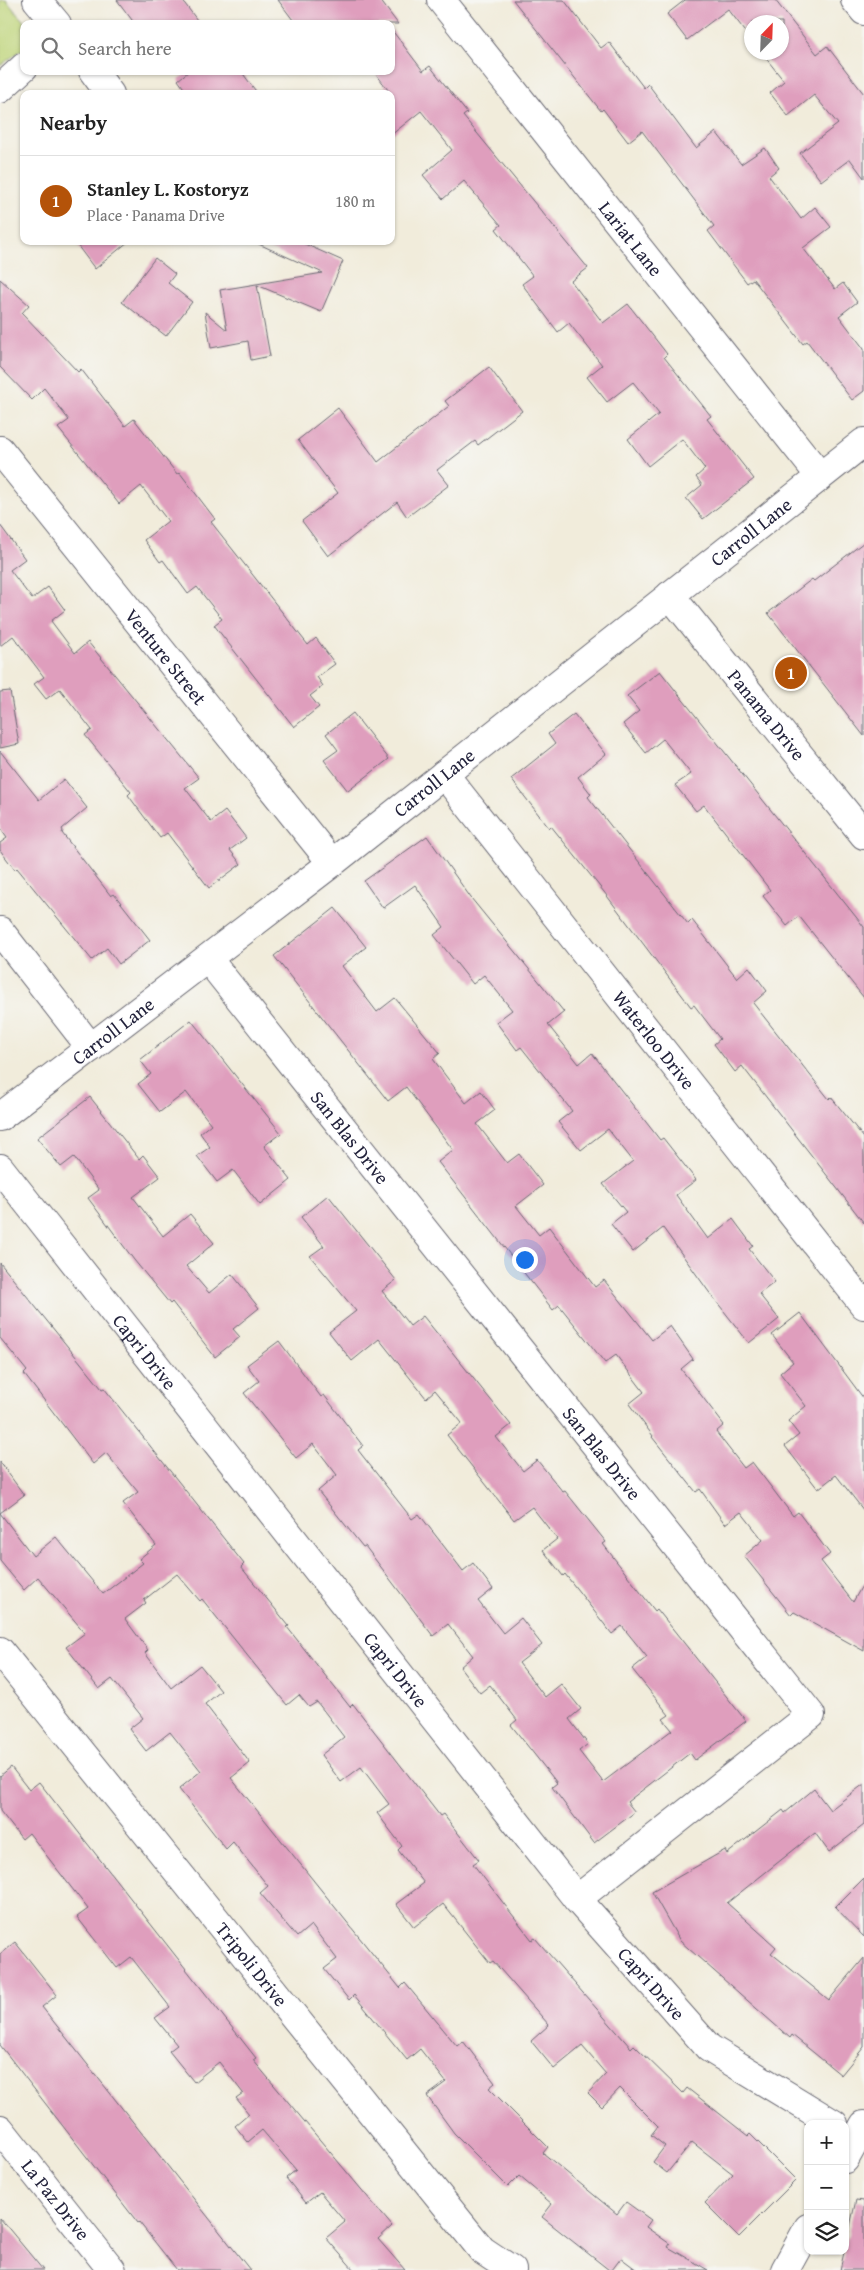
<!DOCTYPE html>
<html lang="en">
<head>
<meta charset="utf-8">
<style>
	body { margin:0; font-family:"Gentium Book Plus",serif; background:#f6f6f6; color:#222 }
	.controls { position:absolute; right:15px; bottom:15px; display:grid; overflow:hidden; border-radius:10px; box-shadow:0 1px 4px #0004 }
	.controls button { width:45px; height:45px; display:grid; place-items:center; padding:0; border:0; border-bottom:1px solid #e0e0e0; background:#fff; color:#222; font:25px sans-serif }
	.compass { position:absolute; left:744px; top:15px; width:45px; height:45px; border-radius:50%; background:#fff; box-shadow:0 1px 4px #0004; rotate:23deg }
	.you { position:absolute; left:524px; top:1259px; width:18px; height:18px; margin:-12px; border:4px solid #fff; border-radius:50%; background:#1a73e8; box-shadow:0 0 0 8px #1a73e833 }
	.badge { display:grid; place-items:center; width:32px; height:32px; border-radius:50%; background:#b45309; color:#fff; font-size:16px; font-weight:700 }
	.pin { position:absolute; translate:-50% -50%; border:2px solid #fff; box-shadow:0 1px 5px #0006 }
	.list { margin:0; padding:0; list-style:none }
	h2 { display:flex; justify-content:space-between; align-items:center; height:65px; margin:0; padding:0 20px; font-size:21px }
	h2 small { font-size:16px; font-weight:400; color:#767676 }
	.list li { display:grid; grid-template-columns:32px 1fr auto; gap:15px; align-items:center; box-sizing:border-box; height:90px; padding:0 20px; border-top:1px solid #e0e0e0 }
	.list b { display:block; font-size:19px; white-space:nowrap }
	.list p { margin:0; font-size:16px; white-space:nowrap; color:#767676 }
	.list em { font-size:16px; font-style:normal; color:#767676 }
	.icon { flex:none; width:28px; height:28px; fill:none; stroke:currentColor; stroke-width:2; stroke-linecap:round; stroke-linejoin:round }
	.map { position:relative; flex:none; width:864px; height:2270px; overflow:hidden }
	.search { position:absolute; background:#fff; box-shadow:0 1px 4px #0004; left:20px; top:20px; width:375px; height:55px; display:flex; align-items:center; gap:12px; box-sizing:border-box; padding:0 18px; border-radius:10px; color:#767676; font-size:19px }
	.panel { position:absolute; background:#fff; box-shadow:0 1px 4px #0004; left:20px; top:90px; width:375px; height:155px; border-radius:10px }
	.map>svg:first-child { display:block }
	.green { fill:#bed478; stroke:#707b5a }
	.building { fill:#df9ebd }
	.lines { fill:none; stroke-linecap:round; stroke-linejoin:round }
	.minor-casing { stroke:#6a6973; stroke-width:30 }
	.tertiary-casing { stroke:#6a6973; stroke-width:30 }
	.minor { stroke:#fff; stroke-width:28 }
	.tertiary { stroke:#fff; stroke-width:28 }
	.labels { text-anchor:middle; stroke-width:4; stroke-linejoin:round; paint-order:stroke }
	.street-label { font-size:19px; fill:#22223b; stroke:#f6f6f2 }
</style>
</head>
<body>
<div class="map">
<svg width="864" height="2270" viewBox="0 0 864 2270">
	<rect width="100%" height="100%" fill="#f6f6f2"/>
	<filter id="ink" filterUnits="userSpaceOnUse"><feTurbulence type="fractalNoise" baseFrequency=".02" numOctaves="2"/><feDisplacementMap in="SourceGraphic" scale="10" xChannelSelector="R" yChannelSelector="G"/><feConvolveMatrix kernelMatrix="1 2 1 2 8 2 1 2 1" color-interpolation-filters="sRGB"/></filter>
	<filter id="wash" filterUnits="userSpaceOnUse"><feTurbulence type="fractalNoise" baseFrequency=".0096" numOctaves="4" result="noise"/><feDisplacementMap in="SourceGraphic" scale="20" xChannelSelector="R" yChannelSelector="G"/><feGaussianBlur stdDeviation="1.12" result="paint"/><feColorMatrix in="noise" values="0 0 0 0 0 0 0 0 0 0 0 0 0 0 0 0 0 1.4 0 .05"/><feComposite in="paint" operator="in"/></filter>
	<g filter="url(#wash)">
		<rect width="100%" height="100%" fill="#f1ecdb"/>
		<path class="green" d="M 0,0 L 6,0 L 26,24 L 24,24 L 24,48 L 0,66 Z"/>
		<g id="blocks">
			<path class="building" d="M 117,0 L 182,0 L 200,24 L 135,24 Z
				M 278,0 L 380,0 L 398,24 L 296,24 Z
				M 513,0 L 564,0 L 601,48 L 609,42 L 644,88 L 648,84 L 696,148 L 716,132 L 741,164 L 765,148 L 779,168 L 769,176 L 801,219 L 815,207 L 831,227 L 803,248 L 835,289 L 843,283 L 857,302 L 839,316 L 864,349 L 864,391 L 852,400 L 807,341 L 803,344 L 753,279 L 747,283 L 708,231 L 714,226 L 642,131 L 628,142 L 603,109 L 601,111 Z
				M 685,0 L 775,0 L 817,54 L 827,46 L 864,94 L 864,178 L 850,159 L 821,181 L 800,153 L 838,124 L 814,95 L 788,116 L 770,93 L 784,81 L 761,52 L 782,52 L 782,22 L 752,22 L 752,40 L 728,9 L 687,40 L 667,14 Z
				M 391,29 L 423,71 L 430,66 L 467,113 L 463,116 L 588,268 L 571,281 L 603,323 L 628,304 L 667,354 L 664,357 L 711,416 L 707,419 L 754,479 L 703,519 L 686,498 L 702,485 L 696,477 L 705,469 L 682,439 L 648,466 L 628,439 L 659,414 L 633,382 L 607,402 L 587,377 L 602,365 L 569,323 L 558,332 L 522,284 L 533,276 L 496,229 L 501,225 L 464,181 L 443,199 L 423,175 L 452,150 L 421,111 L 391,135 L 391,94 L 374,71 L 391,71 Z
				M 189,71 L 241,71 L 258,94 L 188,94 L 178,80 Z
				M 74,241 L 129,241 L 95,269 Z
				M 252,241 L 298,241 L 343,261 L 321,312 L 257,285 L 270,356 L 251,360 L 248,341 L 211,348 L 205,312 L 227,330 L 220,290 L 323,273 Z
				M 155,258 L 175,274 L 168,283 L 192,302 L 166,336 L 122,302 Z
				M 0,279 L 29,305 L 22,313 L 78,372 L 81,369 L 125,426 L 134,419 L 177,474 L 180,473 L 215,519 L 211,522 L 308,645 L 316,638 L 335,664 L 317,677 L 323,686 L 310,696 L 319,707 L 294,727 L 214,625 L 222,619 L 197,587 L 188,594 L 163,560 L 160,562 L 144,540 L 168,521 L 141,486 L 119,504 L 58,428 L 69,420 L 44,388 L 32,400 L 0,367 Z
				M 489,367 L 522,411 L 478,445 L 475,441 L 437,470 L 449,485 L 407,517 L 397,502 L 328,556 L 302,521 L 338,493 L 298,440 L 338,408 L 378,462 L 449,406 L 445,401 Z
				M 0,525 L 25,559 L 10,570 L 32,599 L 48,587 L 65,610 L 51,621 L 75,653 L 88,642 L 199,778 L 185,788 L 211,822 L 225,811 L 246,838 L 230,850 L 241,864 L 209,888 L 167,833 L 160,838 L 128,795 L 131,792 L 85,735 L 92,730 L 60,689 L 46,699 L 34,684 L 44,677 L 13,636 L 0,646 Z
				M 864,542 L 864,736 L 768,613 L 812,579 L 814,581 Z
				M 660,671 L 864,927 L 864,998 L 799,916 L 787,926 L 763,896 L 770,890 L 704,805 L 696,811 L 675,785 L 691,774 L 663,739 L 646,753 L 623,724 L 639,711 L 627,696 Z
				M 10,691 L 19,744 L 0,748 L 0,692 Z
				M 353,713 L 389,759 L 348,791 L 324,760 L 338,750 L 326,734 Z
				M 574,714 L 606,754 L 578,777 L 591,794 L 588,797 L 688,924 L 692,920 L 737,978 L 749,967 L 767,991 L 753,1003 L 829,1099 L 831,1097 L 864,1138 L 864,1223 L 742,1066 L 735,1072 L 714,1044 L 720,1039 L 694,1005 L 691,1007 L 604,892 L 551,826 L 549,828 L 511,779 L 555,744 L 548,734 Z
				M 0,751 L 39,800 L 64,779 L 87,808 L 62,829 L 63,831 L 62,833 L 111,896 L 114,894 L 150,940 L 119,964 L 107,948 L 92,960 L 17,868 L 15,870 L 0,850 L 0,843 L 7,838 L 0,828 Z
				M 427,836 L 471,898 L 564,1012 L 548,1025 L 579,1064 L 592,1053 L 660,1140 L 663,1138 L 696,1180 L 676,1195 L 708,1239 L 733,1219 L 753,1246 L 749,1249 L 775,1282 L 759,1294 L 779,1319 L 749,1343 L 709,1292 L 663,1228 L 633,1252 L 611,1224 L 626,1212 L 603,1184 L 633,1161 L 608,1129 L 581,1150 L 558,1122 L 572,1111 L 521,1047 L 517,1050 L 496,1022 L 512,1010 L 484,975 L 473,984 L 434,935 L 444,927 L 415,885 L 383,908 L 364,881 Z
				M 335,908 L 366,947 L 342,966 L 377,1012 L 395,998 L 440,1053 L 433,1059 L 466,1103 L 481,1091 L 495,1110 L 477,1124 L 507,1163 L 519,1154 L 543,1185 L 516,1206 L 539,1235 L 549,1227 L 595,1287 L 604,1280 L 652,1340 L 670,1326 L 693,1359 L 681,1369 L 724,1425 L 716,1432 L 744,1468 L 752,1462 L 793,1516 L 798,1512 L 830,1554 L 821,1561 L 853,1602 L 864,1582 L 864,1651 L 794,1612 L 791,1615 L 744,1556 L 763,1540 L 741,1512 L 725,1524 L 700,1489 L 696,1492 L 652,1437 L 653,1436 L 629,1404 L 644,1392 L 616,1355 L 605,1363 L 559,1305 L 553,1310 L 438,1162 L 453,1150 L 406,1087 L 388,1101 L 274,956 Z
				M 191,1020 L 281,1133 L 264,1146 L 291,1180 L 260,1205 L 233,1170 L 217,1182 L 197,1156 L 210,1147 L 200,1133 L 211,1124 L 186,1092 L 160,1112 L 138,1084 L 151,1074 L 140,1060 Z
				M 90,1097 L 139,1159 L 143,1155 L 160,1177 L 133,1197 L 163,1236 L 190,1214 L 214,1243 L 186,1266 L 209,1293 L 232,1274 L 259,1308 L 233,1329 L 240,1337 L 215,1357 L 172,1302 L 170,1304 L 134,1260 L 88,1198 L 99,1190 L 74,1157 L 61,1167 L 37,1138 Z
				M 328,1195 L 396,1280 L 382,1291 L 410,1326 L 423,1316 L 511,1425 L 496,1437 L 523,1471 L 537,1460 L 563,1492 L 565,1491 L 606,1542 L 603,1544 L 655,1611 L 657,1609 L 746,1721 L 695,1760 L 690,1753 L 627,1802 L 635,1812 L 594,1843 L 552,1787 L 557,1783 L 511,1725 L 517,1720 L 490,1685 L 480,1693 L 460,1667 L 473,1656 L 448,1624 L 433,1636 L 365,1546 L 363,1547 L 318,1491 L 337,1475 L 313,1444 L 296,1458 L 244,1393 L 259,1381 L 247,1365 L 279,1341 L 321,1397 L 324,1395 L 363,1446 L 358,1450 L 412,1519 L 419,1514 L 463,1571 L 473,1563 L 493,1589 L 478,1601 L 503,1633 L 521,1618 L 542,1645 L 519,1663 L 545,1697 L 561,1684 L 581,1709 L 569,1719 L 588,1744 L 579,1751 L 603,1782 L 672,1730 L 663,1719 L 669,1715 L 632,1669 L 647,1657 L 622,1626 L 612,1634 L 565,1574 L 563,1576 L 543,1550 L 557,1539 L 532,1507 L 514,1520 L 447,1435 L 462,1423 L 435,1390 L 426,1398 L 379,1339 L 352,1361 L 329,1332 L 356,1311 L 310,1256 L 324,1246 L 301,1217 Z
				M 0,1263 L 102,1389 L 104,1388 L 244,1564 L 241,1567 L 289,1626 L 287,1627 L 350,1707 L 353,1704 L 440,1816 L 443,1814 L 479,1860 L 473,1864 L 532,1940 L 535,1938 L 631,2048 L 634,2045 L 683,2093 L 687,2088 L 748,2136 L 750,2134 L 796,2180 L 739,2237 L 705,2203 L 733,2174 L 692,2142 L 667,2173 L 653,2162 L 665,2146 L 651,2135 L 658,2126 L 620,2088 L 602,2107 L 588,2093 L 606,2074 L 582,2046 L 554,2069 L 531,2041 L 549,2025 L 493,1961 L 490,1963 L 443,1904 L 414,1927 L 396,1904 L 424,1883 L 398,1850 L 402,1846 L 377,1813 L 389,1804 L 361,1767 L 341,1782 L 321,1755 L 344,1737 L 317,1702 L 309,1707 L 299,1695 L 287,1705 L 202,1599 L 200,1601 L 177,1574 L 144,1600 L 146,1603 L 125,1619 L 148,1650 L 145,1653 L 171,1688 L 200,1665 L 221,1691 L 205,1704 L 250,1763 L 231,1778 L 400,1988 L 405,1983 L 457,2046 L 463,2041 L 495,2083 L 489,2088 L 548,2147 L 543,2153 L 617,2214 L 626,2202 L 651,2220 L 646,2227 L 670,2244 L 668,2247 L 708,2270 L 637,2270 L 621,2258 L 612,2270 L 609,2270 L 542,2217 L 552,2204 L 519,2176 L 508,2187 L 454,2133 L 427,2096 L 446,2082 L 420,2049 L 407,2060 L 354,1995 L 349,2000 L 324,1969 L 337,1959 L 311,1925 L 297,1937 L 260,1893 L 268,1886 L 233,1842 L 226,1849 L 179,1789 L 201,1771 L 170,1732 L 146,1751 L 129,1729 L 143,1718 L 112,1679 L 99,1689 L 66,1647 L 85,1633 L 38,1577 L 24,1590 L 0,1561 L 0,1462 L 24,1495 L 0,1513 L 33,1556 L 56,1537 L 103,1594 L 143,1563 L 139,1559 L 156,1545 L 123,1503 L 138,1492 L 106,1453 L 93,1464 L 24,1374 L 27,1371 L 0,1338 Z
				M 800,1313 L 864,1399 L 864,1511 L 836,1475 L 818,1489 L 785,1446 L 799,1435 L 788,1421 L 806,1406 L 780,1373 L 793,1362 L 772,1335 Z
				M 11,1767 L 29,1790 L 39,1782 L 256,2058 L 253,2060 L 392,2226 L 378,2239 L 405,2270 L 354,2270 L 326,2238 L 345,2222 L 320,2192 L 306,2203 L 286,2178 L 296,2170 L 262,2130 L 248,2142 L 235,2126 L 249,2114 L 236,2098 L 243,2093 L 219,2062 L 194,2082 L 169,2051 L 177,2045 L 155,2018 L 170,2007 L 131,1957 L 117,1968 L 77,1917 L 88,1909 L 29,1833 L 22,1839 L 0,1811 L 0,1776 Z
				M 864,1784 L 864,1825 L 829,1852 L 815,1833 L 727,1903 L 776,1947 L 771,1953 L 829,2000 L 864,1958 L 864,2047 L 841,2075 L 792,2035 L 790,2038 L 680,1941 L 652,1892 L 725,1850 L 727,1854 L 783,1810 L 785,1813 L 814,1789 L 830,1810 Z
				M 864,1878 L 864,1937 L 835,1907 Z
				M 15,1942 L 57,1995 L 42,2007 L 250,2270 L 177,2270 L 139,2222 L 138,2223 L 0,2045 L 0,1954 Z
				M 856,2200 L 864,2201 L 864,2270 L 840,2270 Z
				M 0,2218 L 43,2270 L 0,2270 Z"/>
		</g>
	</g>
	<g filter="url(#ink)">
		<use href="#blocks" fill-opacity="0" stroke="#6a6973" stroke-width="1"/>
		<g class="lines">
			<defs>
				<g id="minor">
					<path d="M 37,0 L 57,24"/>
					<path id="s1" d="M 441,0 L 820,476"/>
					<path d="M 855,0 L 864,11"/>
					<path d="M 93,71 L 110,94"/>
					<path d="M 0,89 L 24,67"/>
					<path id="s2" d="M 0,450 L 332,863"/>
					<path id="s3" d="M 670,595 L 864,835"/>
					<path id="s4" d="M 444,774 L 864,1305"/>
					<path d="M 0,931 L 91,1048"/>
					<path id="s5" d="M 208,959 L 811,1715 L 577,1899"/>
					<path id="s6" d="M 0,1168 L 577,1899 L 709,2048 L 834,2124"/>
					<path id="s7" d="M 0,1651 L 482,2250 L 512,2270"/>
					<path id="s8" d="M 0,2129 L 112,2270"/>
					<path d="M 845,2159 L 864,2125"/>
					<path d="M 785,2270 L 808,2228"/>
				</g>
				<g id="tertiary">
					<path id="s9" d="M 0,1117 L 332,863 L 864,442"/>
				</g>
			</defs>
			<use href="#minor" class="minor-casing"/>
			<use href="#tertiary" class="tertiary-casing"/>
			<use href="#minor" class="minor"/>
			<use href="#tertiary" class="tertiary"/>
		</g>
	</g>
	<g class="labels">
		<g class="street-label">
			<text dy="7" stroke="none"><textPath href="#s1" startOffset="305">Lariat Lane</textPath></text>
			<text dy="7" stroke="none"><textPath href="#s9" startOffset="952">Carroll Lane</textPath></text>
			<text dy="7" stroke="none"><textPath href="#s2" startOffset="265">Venture Street</textPath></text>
			<text dy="7" stroke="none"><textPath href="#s3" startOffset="154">Panama Drive</textPath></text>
			<text dy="7" stroke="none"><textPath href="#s9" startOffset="548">Carroll Lane</textPath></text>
			<text dy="7" stroke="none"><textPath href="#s9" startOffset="142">Carroll Lane</textPath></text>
			<text dy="7" stroke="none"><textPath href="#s4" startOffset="339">Waterloo Drive</textPath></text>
			<text dy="7" stroke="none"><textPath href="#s5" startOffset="228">San Blas Drive</textPath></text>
			<text dy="7" stroke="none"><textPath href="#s6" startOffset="234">Capri Drive</textPath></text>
			<text dy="7" stroke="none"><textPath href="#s5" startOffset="632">San Blas Drive</textPath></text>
			<text dy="7" stroke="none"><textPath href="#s6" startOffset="639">Capri Drive</textPath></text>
			<text dy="7" stroke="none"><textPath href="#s7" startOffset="402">Tripoli Drive</textPath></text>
			<text dy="7" stroke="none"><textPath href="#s6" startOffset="1044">Capri Drive</textPath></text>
			<text dy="7" stroke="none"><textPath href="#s8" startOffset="90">La Paz Drive</textPath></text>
		</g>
	</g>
</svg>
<div class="controls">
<button>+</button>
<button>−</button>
<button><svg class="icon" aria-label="layers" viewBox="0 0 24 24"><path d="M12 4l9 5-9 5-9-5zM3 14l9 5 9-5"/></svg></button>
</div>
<svg class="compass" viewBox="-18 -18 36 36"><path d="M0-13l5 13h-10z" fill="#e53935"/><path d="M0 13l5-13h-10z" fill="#767676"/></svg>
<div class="you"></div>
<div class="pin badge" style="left:791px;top:673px">1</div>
<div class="search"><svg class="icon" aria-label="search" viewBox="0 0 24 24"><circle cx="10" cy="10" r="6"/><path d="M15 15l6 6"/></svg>Search here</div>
<section class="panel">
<h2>Nearby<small></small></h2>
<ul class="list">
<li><span class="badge">1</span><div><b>Stanley L. Kostoryz</b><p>Place · Panama Drive</p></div><em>180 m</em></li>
</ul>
</section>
</div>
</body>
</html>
